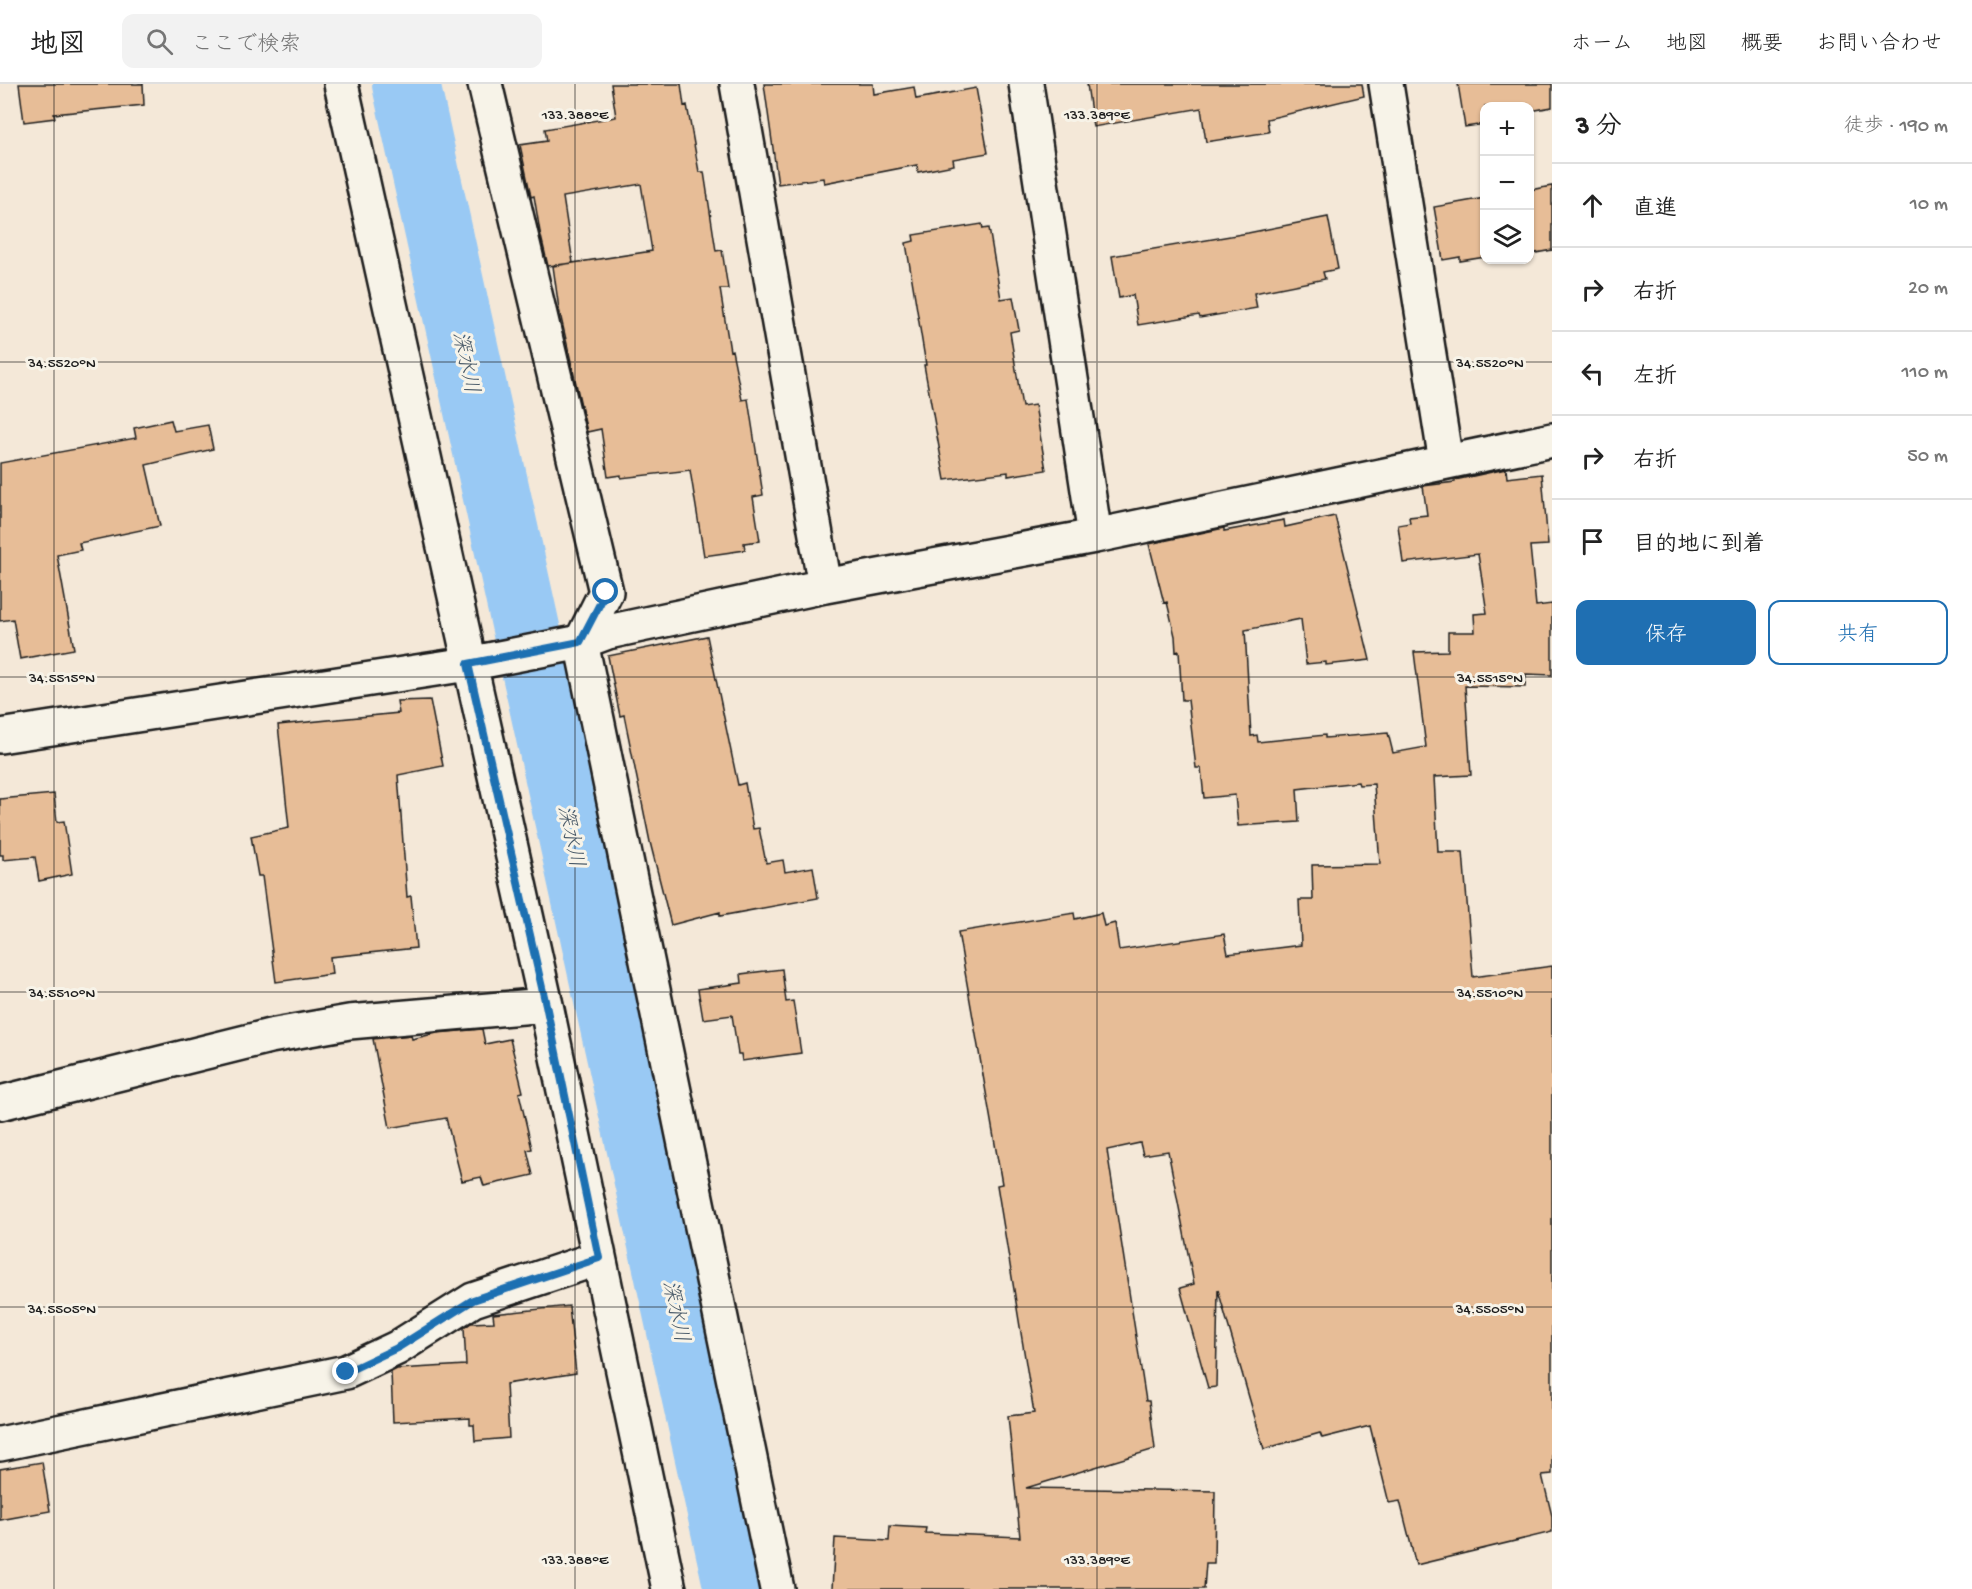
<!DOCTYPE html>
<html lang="ja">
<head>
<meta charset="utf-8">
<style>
	body { margin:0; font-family:"Gochi Hand","Klee One",sans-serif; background:#f2f2f2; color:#222 }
	.controls { position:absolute; right:18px; top:18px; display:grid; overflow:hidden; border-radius:12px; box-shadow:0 2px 4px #0004 }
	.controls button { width:54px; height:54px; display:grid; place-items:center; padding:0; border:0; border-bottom:2px solid #e0e0e0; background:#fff; color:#222; font:30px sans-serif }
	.stop { position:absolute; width:18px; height:18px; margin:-14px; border:4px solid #1f6fb2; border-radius:50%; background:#fff }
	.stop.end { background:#1f6fb2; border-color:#fff; box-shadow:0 2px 6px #0008 }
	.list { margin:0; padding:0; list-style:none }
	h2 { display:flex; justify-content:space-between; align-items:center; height:78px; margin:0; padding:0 24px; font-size:26px }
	h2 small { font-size:20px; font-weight:400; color:#767676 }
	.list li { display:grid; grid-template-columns:39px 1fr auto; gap:18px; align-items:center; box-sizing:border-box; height:84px; padding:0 24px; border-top:2px solid #e0e0e0 }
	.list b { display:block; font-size:22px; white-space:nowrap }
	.list em { font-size:20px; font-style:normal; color:#767676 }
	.actions { display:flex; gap:12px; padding:18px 24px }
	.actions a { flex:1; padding:14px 0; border:2px solid #1f6fb2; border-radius:12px; text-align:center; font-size:21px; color:#1f6fb2 }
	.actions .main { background:#1f6fb2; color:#fff }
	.icon { flex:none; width:33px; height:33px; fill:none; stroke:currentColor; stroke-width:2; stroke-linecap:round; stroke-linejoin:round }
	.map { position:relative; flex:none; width:1552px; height:1505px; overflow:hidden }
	header { display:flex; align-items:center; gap:36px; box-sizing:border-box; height:84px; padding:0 30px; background:#fff; border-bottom:2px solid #e0e0e0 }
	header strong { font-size:28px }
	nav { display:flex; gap:33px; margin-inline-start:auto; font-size:21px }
	.search { width:420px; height:54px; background:#f2f2f2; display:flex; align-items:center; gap:15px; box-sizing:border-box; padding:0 21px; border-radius:12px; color:#767676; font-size:22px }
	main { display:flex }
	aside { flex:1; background:#fff }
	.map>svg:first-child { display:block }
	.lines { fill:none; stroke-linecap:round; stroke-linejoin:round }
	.river { stroke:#99c9f4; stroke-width:68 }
	.building { fill:#e7bd97; stroke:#1c1c1c; stroke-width:1.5 }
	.minor-casing { stroke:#1c1c1c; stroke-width:38 }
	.minor { stroke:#f7f3e8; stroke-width:33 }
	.route { stroke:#1f6fb2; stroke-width:8 }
	.ticks { fill:none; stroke:#1c1c1c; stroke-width:1.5; stroke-opacity:0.45 }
	.labels { text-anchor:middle; stroke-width:6; stroke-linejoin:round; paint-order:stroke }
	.water-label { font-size:21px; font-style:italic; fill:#485968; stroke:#f7f3e8 }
	.ticks-label { font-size:15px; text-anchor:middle; fill:#1c1c1c; stroke:#f7f3e8; stroke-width:6; stroke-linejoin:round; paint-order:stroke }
</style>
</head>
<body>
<header>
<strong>地図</strong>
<div class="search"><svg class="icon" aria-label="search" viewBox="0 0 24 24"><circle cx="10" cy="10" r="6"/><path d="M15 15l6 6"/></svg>ここで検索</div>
<nav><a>ホーム</a><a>地図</a><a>概要</a><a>お問い合わせ</a></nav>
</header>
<main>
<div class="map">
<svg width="1552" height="1505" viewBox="0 0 1552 1505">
	<rect width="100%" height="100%" fill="#f4e8d8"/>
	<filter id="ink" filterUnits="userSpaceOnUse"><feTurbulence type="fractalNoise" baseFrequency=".0167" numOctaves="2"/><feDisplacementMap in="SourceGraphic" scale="12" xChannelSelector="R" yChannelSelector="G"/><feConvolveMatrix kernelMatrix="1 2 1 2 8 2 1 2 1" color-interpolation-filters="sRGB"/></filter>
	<g filter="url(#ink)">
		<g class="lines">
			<path class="river" d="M 406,0 L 738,1505"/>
		</g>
		<path class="building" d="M 19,0 L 143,0 L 144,21 L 54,30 L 55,34 L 24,38 Z
			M 611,0 L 681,0 L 684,22 L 687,21 L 699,88 L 704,88 L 716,167 L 722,166 L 728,205 L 720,205 L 730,267 L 732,266 L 742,316 L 748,315 L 763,411 L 753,413 L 760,457 L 744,459 L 745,466 L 704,472 L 690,386 L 621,394 L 621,391 L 608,393 L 601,345 L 587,348 L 559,225 L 553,182 L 652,167 L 641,100 L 563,113 L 573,179 L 548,182 L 540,148 L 534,112 L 531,113 L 520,61 L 547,57 L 545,45 L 616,33 Z
			M 764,0 L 873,0 L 874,10 L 914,3 L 916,15 L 976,4 L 988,69 L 953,75 L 954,81 L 918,88 L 917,81 L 824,99 L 823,94 L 778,100 Z
			M 1087,0 L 1362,0 L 1364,12 L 1267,35 L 1269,48 L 1206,58 L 1201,24 L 1093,43 Z
			M 1458,0 L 1552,0 L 1552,23 L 1530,27 L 1530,22 L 1485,22 L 1485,40 L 1465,43 Z
			M 1552,102 L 1552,166 L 1530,170 L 1530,106 Z
			M 1485,114 L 1485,173 L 1460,177 L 1460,173 L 1443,176 L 1434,123 Z
			M 1328,133 L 1338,185 L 1323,188 L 1325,195 L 1254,209 L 1257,224 L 1200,234 L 1199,231 L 1138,241 L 1133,211 L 1119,214 L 1112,172 L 1248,149 Z
			M 982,140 L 983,145 L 989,144 L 1001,215 L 1013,213 L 1019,246 L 1010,248 L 1022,323 L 1035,321 L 1046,386 L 1008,392 L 1008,388 L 945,396 L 924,281 L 926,281 L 906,159 L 914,157 L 913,151 Z
			M 171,336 L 174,347 L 208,341 L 213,365 L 146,381 L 160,442 L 79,459 L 81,466 L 57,471 L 74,565 L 20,575 L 13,535 L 0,537 L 0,379 L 136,354 L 134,344 Z
			M 1506,385 L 1507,394 L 1542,390 L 1548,461 L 1530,462 L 1536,522 L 1552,520 L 1552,591 L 1526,590 L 1525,603 L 1465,602 L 1471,691 L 1434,693 L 1438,768 L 1463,768 L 1473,893 L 1552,882 L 1552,1390 L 1542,1391 L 1552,1432 L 1552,1448 L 1416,1481 L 1400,1417 L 1389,1419 L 1370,1342 L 1322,1354 L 1320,1349 L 1264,1365 L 1218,1206 L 1216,1303 L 1208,1304 L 1180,1204 L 1194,1200 L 1168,1067 L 1143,1071 L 1140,1059 L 1107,1066 L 1146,1317 L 1149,1317 L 1155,1365 L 1026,1404 L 1215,1407 L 1214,1479 L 1206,1479 L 1204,1505 L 832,1505 L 835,1454 L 889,1457 L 890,1442 L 926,1444 L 925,1449 L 1020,1453 L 1008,1332 L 1034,1329 L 997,1101 L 1002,1100 L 958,848 L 1074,829 L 1075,835 L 1101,829 L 1104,842 L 1115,839 L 1119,866 L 1224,850 L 1228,870 L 1301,861 L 1299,816 L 1313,816 L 1312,781 L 1380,780 L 1374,700 L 1359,701 L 1358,698 L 1297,705 L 1299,738 L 1238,742 L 1235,711 L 1204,714 L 1201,684 L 1196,684 L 1188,616 L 1182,616 L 1179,567 L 1176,568 L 1175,552 L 1167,518 L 1164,519 L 1149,460 L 1224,444 L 1224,447 L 1284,436 L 1285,443 L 1335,432 L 1370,576 L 1326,581 L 1326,578 L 1306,580 L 1301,535 L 1245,546 L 1251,652 L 1257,651 L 1258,658 L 1325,651 L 1325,654 L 1388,649 L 1393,669 L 1426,663 L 1414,568 L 1448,567 L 1448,548 L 1475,548 L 1474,530 L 1487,529 L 1478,470 L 1403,479 L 1398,441 L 1410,439 L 1409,433 L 1427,431 L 1423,402 L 1455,398 L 1455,396 Z
			M 707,552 L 738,701 L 745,699 L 753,745 L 759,744 L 766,779 L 783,776 L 785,788 L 813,783 L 818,814 L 720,832 L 720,828 L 671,841 L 650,758 L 624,631 L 620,632 L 608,572 Z
			M 430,616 L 443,682 L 398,691 L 407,813 L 411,812 L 416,864 L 330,873 L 332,890 L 276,898 L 262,792 L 258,792 L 251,752 L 289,744 L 278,641 L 399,629 L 397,617 Z
			M 54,710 L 57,738 L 64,737 L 72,790 L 39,797 L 35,773 L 3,776 L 3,771 L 0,771 L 0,715 Z
			M 782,885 L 786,918 L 793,917 L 801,969 L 742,977 L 741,970 L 738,970 L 732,931 L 703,935 L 698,905 L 742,899 L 741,890 Z
			M 482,945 L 485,960 L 510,955 L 523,1008 L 519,1009 L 532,1065 L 527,1066 L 533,1091 L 484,1102 L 481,1093 L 462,1097 L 446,1034 L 390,1044 L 373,955 L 411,951 L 412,955 L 437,949 Z
			M 569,1222 L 576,1289 L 506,1300 L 509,1354 L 475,1357 L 474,1341 L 470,1341 L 470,1334 L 393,1338 L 391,1288 L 397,1285 L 466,1281 L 464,1244 L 471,1239 L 494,1238 L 493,1230 Z
			M 42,1378 L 50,1427 L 0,1436 L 0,1385 Z"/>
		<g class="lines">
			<defs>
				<path id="minor" d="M 341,0 L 546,921 L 669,1505
					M 485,0 L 606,508 L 581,558 L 777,1505
					M 737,0 L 825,502
					M 1026,0 L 1095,452
					M 1386,0 L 1446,378
					M 0,652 L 468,580 L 581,558 L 608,548 L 825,502 L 1095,452 L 1552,356
					M 0,1019 L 270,952 L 349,938 L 546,921
					M 0,1360 L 346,1288 L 397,1264 L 473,1216 L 599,1174"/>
			</defs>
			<use href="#minor" class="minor-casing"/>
			<use href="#minor" class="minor"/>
		</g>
	</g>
	<g class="lines" filter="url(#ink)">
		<path class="route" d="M 346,1288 L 397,1264 L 473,1216 L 599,1174 L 546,921 L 468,580 L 580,558 L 606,508"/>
	</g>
	<path class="ticks" d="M 54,0 L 54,1505M 575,0 L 575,1505M 1097,0 L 1097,1505M 0,278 L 1552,278M 0,593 L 1552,593M 0,908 L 1552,908M 0,1223 L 1552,1223"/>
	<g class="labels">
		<g class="water-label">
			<text transform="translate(467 278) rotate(78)" y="7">深水川</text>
			<text transform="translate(572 752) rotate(78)" y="7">深水川</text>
			<text transform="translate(677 1227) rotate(78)" y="7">深水川</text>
		</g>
	</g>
	<g class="ticks-label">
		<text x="575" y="35">133.388°E</text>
		<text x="1097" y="35">133.389°E</text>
		<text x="62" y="283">34.5520°N</text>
		<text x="1490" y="283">34.5520°N</text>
		<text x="62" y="598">34.5515°N</text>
		<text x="1490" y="598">34.5515°N</text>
		<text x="62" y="913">34.5510°N</text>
		<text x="1490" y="913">34.5510°N</text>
		<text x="62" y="1229">34.5505°N</text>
		<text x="1490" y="1229">34.5505°N</text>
		<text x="575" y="1480">133.388°E</text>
		<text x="1097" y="1480">133.389°E</text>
	</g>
</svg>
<div class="controls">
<button>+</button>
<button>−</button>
<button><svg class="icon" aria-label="layers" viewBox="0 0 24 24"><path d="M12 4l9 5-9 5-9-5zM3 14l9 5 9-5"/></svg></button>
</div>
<div class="stop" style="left:606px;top:508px"></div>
<div class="stop end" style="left:346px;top:1288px"></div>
</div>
<aside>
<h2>3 分<small>徒歩 · 190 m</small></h2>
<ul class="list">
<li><svg class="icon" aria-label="ahead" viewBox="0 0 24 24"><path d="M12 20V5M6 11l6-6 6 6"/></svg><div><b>直進</b></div><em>10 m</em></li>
<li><svg class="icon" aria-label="right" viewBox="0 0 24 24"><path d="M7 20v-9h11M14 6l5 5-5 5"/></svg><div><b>右折</b></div><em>20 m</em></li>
<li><svg class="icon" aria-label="left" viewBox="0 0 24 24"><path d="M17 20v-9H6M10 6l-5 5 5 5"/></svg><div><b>左折</b></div><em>110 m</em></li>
<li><svg class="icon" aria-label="right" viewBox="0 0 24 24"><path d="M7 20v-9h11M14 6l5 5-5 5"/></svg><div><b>右折</b></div><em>50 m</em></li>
<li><svg class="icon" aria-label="arrive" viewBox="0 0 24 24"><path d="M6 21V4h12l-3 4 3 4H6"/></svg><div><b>目的地に到着</b></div></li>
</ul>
<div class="actions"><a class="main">保存</a><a>共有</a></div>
</aside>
</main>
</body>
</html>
